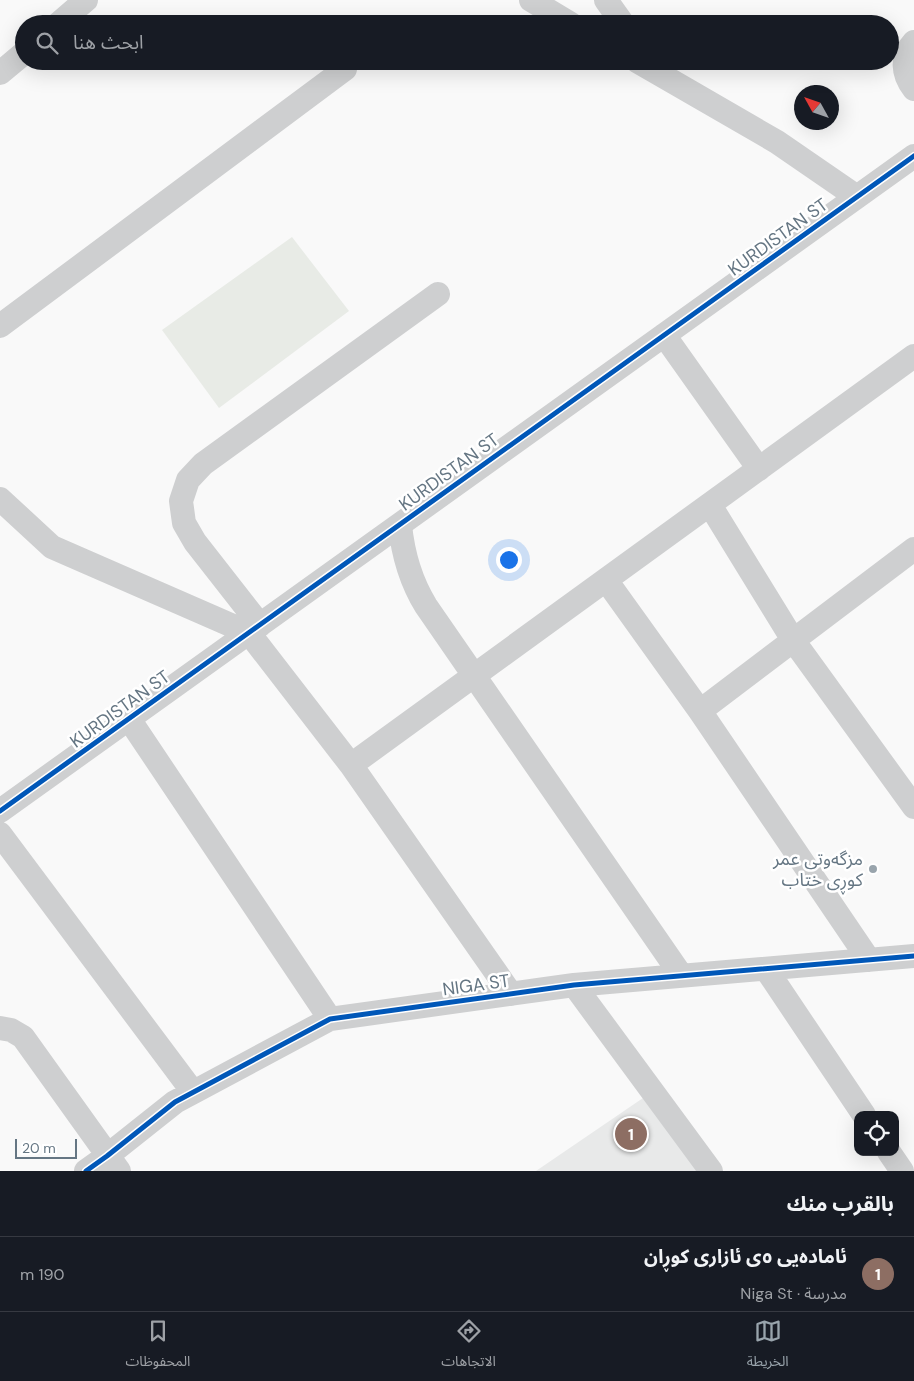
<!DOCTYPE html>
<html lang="ar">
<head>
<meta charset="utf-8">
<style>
	body { margin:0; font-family:"DM Sans","Noto Sans Arabic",sans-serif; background:#20242c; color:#f1f3f6; direction:rtl }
	.controls { position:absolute; right:15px; bottom:15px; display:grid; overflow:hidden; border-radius:10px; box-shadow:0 5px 20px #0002 }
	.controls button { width:45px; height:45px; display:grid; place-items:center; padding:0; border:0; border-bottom:1px solid #363941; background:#171b24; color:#f1f3f6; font:25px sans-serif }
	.compass { position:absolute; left:794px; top:85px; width:45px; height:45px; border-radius:50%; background:#171b24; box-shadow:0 5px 20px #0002; rotate:310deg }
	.scale { position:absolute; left:15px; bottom:12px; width:62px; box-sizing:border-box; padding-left:5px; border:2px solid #657683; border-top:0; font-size:14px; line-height:18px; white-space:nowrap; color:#657683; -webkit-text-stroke:4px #fff; paint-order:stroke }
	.you { position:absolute; left:508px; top:559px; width:18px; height:18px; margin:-12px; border:4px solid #fff; border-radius:50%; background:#1a73e8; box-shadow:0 0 0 8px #1a73e833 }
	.badge { display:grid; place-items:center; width:32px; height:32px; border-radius:50%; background:#99a4ac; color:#fff; font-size:16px; font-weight:700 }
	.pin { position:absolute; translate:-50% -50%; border:2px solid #fff; box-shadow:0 1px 5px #0006 }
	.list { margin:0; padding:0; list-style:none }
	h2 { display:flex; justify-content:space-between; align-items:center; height:65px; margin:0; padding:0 20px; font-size:21px }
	h2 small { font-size:16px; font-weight:400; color:#9ea1a6 }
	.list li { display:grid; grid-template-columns:32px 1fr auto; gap:15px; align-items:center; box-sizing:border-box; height:75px; padding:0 20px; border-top:1px solid #363941 }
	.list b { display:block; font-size:19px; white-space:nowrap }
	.list p { margin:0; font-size:16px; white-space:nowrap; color:#9ea1a6 }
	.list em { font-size:16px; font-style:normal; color:#9ea1a6 }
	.icon { flex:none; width:28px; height:28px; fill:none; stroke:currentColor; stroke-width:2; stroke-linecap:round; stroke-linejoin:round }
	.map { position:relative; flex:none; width:914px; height:1171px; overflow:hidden; direction:ltr }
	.search { position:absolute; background:#171b24; box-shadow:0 5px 20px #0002; left:15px; right:15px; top:15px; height:55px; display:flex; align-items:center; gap:12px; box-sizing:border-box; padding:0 18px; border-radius:28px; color:#9ea1a6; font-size:19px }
	.sheet { height:140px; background:#171b24 }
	nav { display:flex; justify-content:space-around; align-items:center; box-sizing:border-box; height:70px; border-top:1px solid #363941; background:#171b24; font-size:14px; color:#9ea1a6 }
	nav a { display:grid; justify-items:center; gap:2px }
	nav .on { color:#99a4ac }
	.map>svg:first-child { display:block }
	.built { fill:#e8e9e9 }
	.green { fill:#e8ebe6 }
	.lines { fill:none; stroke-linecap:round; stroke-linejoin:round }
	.street { stroke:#cecfd0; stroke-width:24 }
	.cycleway-casing { stroke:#fff; stroke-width:8 }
	.cycleway { stroke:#0057b8; stroke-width:5 }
	.poi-dot { fill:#99a4ac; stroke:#fff; stroke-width:2 }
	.labels { text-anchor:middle; stroke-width:5; stroke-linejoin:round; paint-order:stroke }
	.street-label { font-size:18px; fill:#657683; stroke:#fff }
	.poi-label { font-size:18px; fill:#657683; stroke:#fff; text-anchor:end }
</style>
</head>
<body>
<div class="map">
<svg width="914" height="1171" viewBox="0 0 914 1171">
	<rect width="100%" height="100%" fill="#f9f9f9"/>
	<path class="built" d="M 646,1096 L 698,1171 L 536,1171 Z"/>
	<path class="green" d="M 292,237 L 349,311 L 219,408 L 162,330 Z"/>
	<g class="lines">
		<path class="street" d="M 531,0 L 571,24
			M 606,0 L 623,24
			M 58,24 L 86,0
			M 914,42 C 901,56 902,74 914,89
			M 637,61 L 777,142 L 857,197
			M 0,73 L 24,53
			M 0,326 L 345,69
			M 664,335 L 759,469
			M 0,499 L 52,547 L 249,633 L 351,765 L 511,994
			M 710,505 L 793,640 L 914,807
			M 400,525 C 403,555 410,580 426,606 L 681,975
			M 606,580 L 700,711 L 869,960
			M 260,625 L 195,542 L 184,523 L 181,501 L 188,480 L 203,464 L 438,294
			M 700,711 L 914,549
			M 129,719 L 330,1019
			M 351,765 L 914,356
			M 0,811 L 914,156
			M 0,834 L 193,1092
			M 766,969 L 864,1115
			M 574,985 L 711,1171
			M 0,1028 L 11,1030 L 23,1037 L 119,1171
			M 889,1152 L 902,1171
			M 86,1171 L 107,1156 L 175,1102 L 330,1019 L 574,985 L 914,956"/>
		<defs>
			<path id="cycleway" d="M 0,811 L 914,156
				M 86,1171 L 107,1156 L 175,1102 L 330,1019 L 574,985 L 914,956"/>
		</defs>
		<use href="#cycleway" class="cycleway-casing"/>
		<use href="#cycleway" class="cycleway"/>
	</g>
	<circle class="poi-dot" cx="873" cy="869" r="5"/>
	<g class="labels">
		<g class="street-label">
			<text transform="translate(778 237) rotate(-36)" y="6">KURDISTAN ST</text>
			<text transform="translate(449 472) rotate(-36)" y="6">KURDISTAN ST</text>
			<text transform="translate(120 709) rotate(-36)" y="6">KURDISTAN ST</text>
			<text transform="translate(476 985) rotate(-8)" y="6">NIGA ST</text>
		</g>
		<g class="poi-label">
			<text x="863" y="865">مزگەوتی عمر<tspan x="863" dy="21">کوڕی ختاب</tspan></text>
		</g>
	</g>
</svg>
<div class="controls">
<button><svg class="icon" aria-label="locate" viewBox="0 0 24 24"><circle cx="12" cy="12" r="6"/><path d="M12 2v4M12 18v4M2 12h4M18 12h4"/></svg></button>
</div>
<svg class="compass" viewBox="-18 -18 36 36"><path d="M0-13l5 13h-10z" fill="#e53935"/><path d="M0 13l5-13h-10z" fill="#9ea1a6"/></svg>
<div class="scale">20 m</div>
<div class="you"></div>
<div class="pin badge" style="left:631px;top:1134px;background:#8d6e63">1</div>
<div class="search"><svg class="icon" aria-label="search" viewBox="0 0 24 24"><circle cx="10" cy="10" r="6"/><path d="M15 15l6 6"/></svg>ابحث هنا</div>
</div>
<section class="sheet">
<h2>بالقرب منك<small></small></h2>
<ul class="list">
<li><span class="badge" style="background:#8d6e63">1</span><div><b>ئامادەیی ٥ی ئازاری کوڕان</b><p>مدرسة · Niga St</p></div><em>190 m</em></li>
</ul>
</section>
<nav>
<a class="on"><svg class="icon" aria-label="map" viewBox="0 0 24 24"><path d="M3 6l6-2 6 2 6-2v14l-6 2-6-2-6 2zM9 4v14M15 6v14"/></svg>الخريطة</a>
<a><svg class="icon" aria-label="directions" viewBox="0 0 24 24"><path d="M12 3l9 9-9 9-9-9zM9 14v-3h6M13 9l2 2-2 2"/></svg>الاتجاهات</a>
<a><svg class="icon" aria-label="saved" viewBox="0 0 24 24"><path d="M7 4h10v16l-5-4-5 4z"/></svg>المحفوظات</a>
</nav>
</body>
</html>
